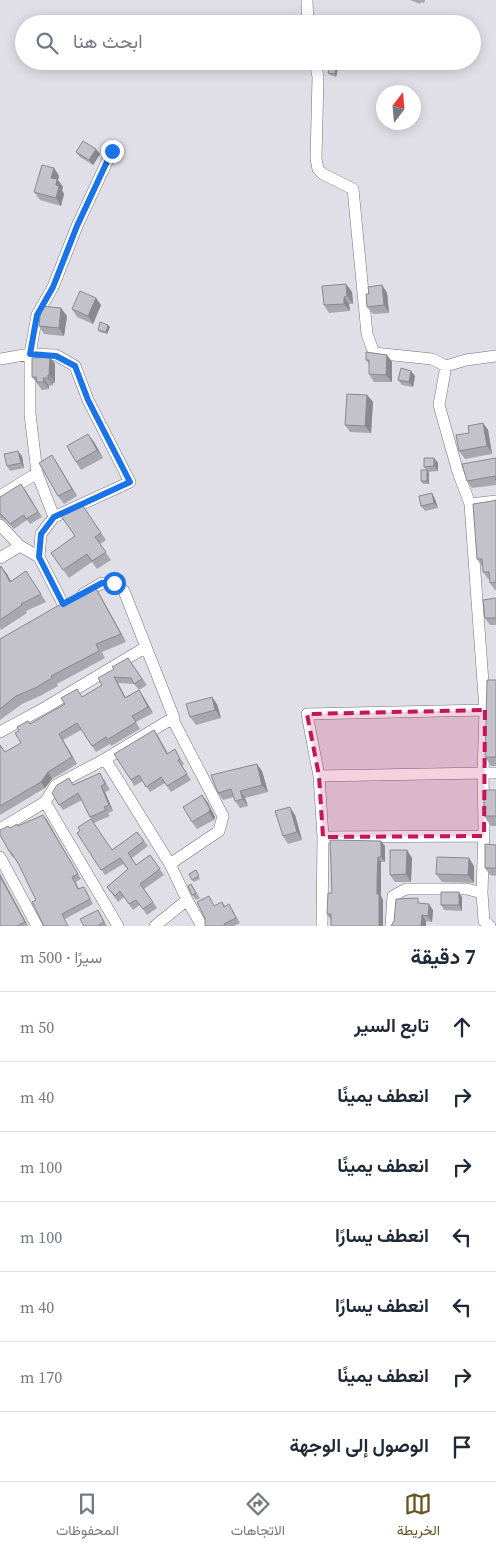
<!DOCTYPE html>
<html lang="ar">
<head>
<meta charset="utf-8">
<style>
	body { margin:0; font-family:"Source Serif 4",Vazirmatn,serif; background:#f6f6f7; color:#1f2937; direction:rtl }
	.compass { position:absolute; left:376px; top:85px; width:45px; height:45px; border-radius:50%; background:#fff; box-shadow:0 2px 12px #0003; rotate:16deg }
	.stop { position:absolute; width:15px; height:15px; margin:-11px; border:4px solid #1a73e8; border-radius:50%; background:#fff }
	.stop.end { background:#1a73e8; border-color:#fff; box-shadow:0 1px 5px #0008 }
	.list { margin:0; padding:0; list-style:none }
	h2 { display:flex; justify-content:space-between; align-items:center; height:65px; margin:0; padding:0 20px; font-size:21px }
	h2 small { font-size:16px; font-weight:400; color:#747a83 }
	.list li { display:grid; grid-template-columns:32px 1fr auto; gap:15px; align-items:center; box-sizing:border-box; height:70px; padding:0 20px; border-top:1px solid #e0e1e3 }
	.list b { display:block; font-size:19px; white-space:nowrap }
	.list em { font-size:16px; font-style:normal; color:#747a83 }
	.icon { flex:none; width:28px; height:28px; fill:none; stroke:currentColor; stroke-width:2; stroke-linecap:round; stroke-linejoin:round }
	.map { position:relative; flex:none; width:496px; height:926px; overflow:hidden; direction:ltr }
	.search { position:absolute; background:#fff; box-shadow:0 2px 12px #0003; left:15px; right:15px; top:15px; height:55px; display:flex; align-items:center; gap:12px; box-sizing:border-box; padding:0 18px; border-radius:28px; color:#747a83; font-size:19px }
	.sheet { height:555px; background:#fff }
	nav { display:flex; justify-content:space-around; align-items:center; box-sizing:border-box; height:70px; border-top:1px solid #e0e1e3; background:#fff; font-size:14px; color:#747a83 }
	nav a { display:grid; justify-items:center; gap:2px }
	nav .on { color:#645522 }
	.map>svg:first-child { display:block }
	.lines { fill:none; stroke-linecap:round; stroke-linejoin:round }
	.minor-casing { stroke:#75757c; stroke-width:12 }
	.minor { stroke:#fff; stroke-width:11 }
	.wall { fill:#a8a7ae; fill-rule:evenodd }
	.shaded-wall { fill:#88888d }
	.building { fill:#c3c2ca; stroke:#88888d }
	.route { stroke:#1a73e8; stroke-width:6 }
	.marked { fill:#c2185b; fill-opacity:0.2; stroke:#c2185b; stroke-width:4; stroke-dasharray:10 6; stroke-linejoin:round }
</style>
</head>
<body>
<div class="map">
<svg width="496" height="926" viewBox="0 0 496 926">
	<rect width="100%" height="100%" fill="#e0dfe8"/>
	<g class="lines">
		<defs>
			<path id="minor" d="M 307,0 L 308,24
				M 315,61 L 318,77 L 316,159 L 318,169 L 323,174 L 353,189 L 367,334 L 374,353 L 432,359 L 446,366 L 466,360 L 496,356
				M 0,359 L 30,354 L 56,355 L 75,366 L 88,400 L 130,482 L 54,517
				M 446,366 L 439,405 L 458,472 L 470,504 L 485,710
				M 0,496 L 37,473
				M 470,504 L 496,501
				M 0,525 L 20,546 L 39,557
				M 0,558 L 20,546
				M 63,604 L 39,557 L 41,534 L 54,517 L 37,473 L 30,414 L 30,354 L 37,315 L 53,287 L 77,226 L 112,151
				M 0,732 L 46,707 L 146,647
				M 105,759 L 170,864 L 187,900 L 202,926
				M 319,776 L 307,714 L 485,710 L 483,773 L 319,776 L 323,837 L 484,836
				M 45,802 L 118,926
				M 0,829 L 45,802 L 56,785 L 105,759 L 168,721 L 174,722 L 174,718 L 124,591 L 114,583 L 102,583 L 83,594
				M 0,857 L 37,926
				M 170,864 L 219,831 L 223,816 L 174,722
				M 155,926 L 187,900
				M 322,926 L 323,837
				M 391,926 L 393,896 L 406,889 L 467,889 L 482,893
				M 490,926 L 484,921 L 482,893 L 484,828 L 483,773 L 496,773"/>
		</defs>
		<use href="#minor" class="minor-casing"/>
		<use href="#minor" class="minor"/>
	</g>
	<path class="wall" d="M 410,0 L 425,0 L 424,3 L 421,2 L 420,4 Z
		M 336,66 L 338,69 L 336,77 L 330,75 L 328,73 Z
		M 76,152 L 100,154 L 93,165 L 80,157 Z
		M 54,168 L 59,176 L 58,180 L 63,187 L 62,190 L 64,194 L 61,206 L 40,200 L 34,192 Z
		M 346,284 L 352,292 L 353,304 L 349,304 L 350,311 L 329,313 L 324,305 Z
		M 382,285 L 387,293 L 389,313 L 373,314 L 367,307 L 369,294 Z
		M 96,298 L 101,305 L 93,324 L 77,317 L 72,309 Z
		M 67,316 L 64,336 L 44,334 L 39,326 Z
		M 108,325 L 110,327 L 107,334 L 100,332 L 98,330 Z
		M 387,355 L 392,362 L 392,382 L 374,382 L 369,374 L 369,364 L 366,360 Z
		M 50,357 L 55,364 L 55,383 L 53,383 L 53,385 L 49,386 L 49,389 L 42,390 L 32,377 Z
		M 415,376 L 413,387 L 402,385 L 398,380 Z
		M 367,395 L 373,402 L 371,433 L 350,432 L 345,425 Z
		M 483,423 L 488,430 L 492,454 L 465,459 L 459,451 L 469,433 Z
		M 94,442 L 103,458 L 81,470 L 76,462 Z
		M 22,456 L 24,468 L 10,471 L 7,466 Z
		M 434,458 L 438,463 L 438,471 L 428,472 L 429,484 L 423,484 L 421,481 L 426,470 L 424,467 Z
		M 496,458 L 496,485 L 472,488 L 467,481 L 491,459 Z
		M 57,463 L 77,496 L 64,504 L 58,496 Z
		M 25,489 L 42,517 L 30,524 L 27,520 L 14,529 L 5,520 L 0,518 L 0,497 Z
		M 435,499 L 438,508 L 425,511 L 421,506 Z
		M 496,500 L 496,590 L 495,590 L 490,583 L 490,579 L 488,579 L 483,572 L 482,566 L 477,559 L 492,501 Z
		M 81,503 L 106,540 L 100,544 L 111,560 L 97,569 L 92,562 L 69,578 L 51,553 L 75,536 Z
		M 0,569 L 7,574 L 11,581 L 26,571 L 46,602 L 26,611 L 27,613 L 1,630 L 0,628 Z
		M 99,593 L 126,642 L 102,652 L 105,658 L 57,684 L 58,686 L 40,696 L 22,704 L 0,720 L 0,639 Z
		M 496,598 L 496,625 L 490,625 L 485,618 Z
		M 128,658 L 147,685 L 139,690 L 153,713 L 136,722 L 140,729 L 111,746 L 110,744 L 96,752 L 81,730 L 63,740 L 77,764 L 52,779 L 45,788 L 0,815 L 0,745 L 5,752 L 21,743 L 30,724 L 83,697 L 102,685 L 114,669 ZM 118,683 L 134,684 L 139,690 L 125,697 Z
		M 496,680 L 496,766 L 491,766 L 485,757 Z
		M 217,704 L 221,718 L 196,725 L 190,717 Z
		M 154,730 L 158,736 L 167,753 L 178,755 L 184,764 L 182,766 L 191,780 L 171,792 L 165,783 L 150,792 L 143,781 L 134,786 L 131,780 Z
		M 262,771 L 268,792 L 245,798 L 248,806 L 240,808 L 235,801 L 234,797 L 223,800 L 218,793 Z
		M 104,779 L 110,790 L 105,792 L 113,811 L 108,813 L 110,816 L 94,823 L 90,817 L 82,800 L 63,810 L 59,805 L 74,785 Z
		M 496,790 L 496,826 L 491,826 L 484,816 Z
		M 202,795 L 208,803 L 215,817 L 214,820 L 197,829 L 192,822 Z
		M 43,815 L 81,879 L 76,882 L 79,889 L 87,892 L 93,904 L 65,919 L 36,900 L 18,863 L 13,856 L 12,857 L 9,851 L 10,828 L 18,826 Z
		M 295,815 L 302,840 L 288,844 L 283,836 Z
		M 80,831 L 112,850 L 137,832 L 148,846 L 132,858 L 136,865 L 150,855 L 164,875 L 144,889 L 157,908 L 147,915 L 140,905 L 133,910 L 124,897 L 118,902 L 107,887 L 128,869 L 123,864 L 105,875 L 77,833 Z
		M 496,845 L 496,876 L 490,875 L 485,868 Z
		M 385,846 L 385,862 L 381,862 L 381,896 L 383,900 L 383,926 L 331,926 L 331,920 L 327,914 L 332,893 Z
		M 412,858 L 411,882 L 395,882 L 390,875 Z
		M 474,866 L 474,883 L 442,882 L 436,874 Z
		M 196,870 L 200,879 L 194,882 L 192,880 Z
		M 0,874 L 28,926 L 0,926 Z
		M 191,884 L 200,898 L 196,900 L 192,895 Z
		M 209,896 L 214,906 L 222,902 L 225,906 L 232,909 L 240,923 L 234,926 L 205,926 Z
		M 462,897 L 462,911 L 444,910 L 441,905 Z
		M 422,903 L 433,910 L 432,922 L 426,921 L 426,926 L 391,926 Z
		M 98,910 L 107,926 L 84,926 Z"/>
	<path class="shaded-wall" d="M 336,66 L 338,69 L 336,77 L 335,74 Z
		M 96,149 L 100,154 L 93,165 L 89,160 Z
		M 54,168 L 59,176 L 58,180 L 63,187 L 62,190 L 64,194 L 61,206 L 56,198 L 51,178 Z
		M 346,284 L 352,292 L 353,304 L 347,296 Z
		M 382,285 L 387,293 L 389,313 L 384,305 Z
		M 344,297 L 349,304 L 350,311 L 344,304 Z
		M 96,298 L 101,305 L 93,324 L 88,316 Z
		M 61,308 L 67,316 L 64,336 L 59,328 Z
		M 108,325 L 110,327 L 107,334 L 106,332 Z
		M 387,355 L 392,362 L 392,382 L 386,375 Z
		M 50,357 L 55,364 L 55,383 L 49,375 Z
		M 411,371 L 415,376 L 413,387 L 409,382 Z
		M 48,375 L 53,383 L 53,385 L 48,378 Z
		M 43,378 L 49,386 L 49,389 L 44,382 Z
		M 367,395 L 373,402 L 371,433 L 365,426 Z
		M 483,423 L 488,430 L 492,454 L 487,446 Z
		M 88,434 L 94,442 L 103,458 L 97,450 Z
		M 18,451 L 22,456 L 24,468 L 21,463 Z
		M 52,455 L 57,463 L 77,496 L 72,489 Z
		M 434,458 L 438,463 L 438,471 L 434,466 Z
		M 427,470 L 429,473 L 429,484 L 427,481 Z
		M 432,493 L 435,499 L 438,508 L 434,503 Z
		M 1,566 L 7,574 L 15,590 L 10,582 Z
		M 94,585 L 99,593 L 126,642 L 121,634 Z
		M 114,677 L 118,683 L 129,704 L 125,698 Z
		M 139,690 L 143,696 L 153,713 L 148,707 Z
		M 212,697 L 217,704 L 221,718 L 215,710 Z
		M 154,730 L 158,736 L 171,759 L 167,754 Z
		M 59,734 L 63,740 L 77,764 L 72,757 Z
		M 257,764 L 262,771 L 268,792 L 262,785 Z
		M 48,772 L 52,779 L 45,788 L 41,782 Z
		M 101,786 L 105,792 L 113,811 L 109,805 Z
		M 240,791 L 245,798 L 248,806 L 243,799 Z
		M 202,795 L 208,803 L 215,817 L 214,820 L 209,812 Z
		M 290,807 L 295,815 L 302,840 L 297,832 Z
		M 43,815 L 47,820 L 81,879 L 78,874 Z
		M 381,841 L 385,846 L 385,862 L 381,857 Z
		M 407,850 L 412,858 L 411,882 L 406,874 Z
		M 378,857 L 381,862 L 381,896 L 383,900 L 383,926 L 379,926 L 377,894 Z
		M 469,858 L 474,866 L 474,883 L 468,875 Z
		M 0,874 L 28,926 L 25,922 L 0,876 Z
		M 459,892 L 462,897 L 462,911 L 459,905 Z
		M 429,904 L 433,910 L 432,922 L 428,916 Z
		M 422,915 L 426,921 L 426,926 L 421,926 Z"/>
	<path class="building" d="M 330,65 L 336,66 L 335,74 L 328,73 Z
		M 83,141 L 96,149 L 89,160 L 76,152 Z
		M 42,165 L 54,168 L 51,178 L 57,179 L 56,185 L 59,186 L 56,198 L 34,192 Z
		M 346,284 L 347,296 L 344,297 L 344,304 L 324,305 L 322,286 Z
		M 382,285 L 384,305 L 367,307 L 366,294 L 369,294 L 368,287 Z
		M 80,291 L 96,298 L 88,316 L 72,309 Z
		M 41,306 L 61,308 L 59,328 L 39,326 Z
		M 100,322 L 108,325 L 106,332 L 98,330 Z
		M 366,352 L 387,355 L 386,375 L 369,374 L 369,360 L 366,360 Z
		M 50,357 L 49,375 L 48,375 L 48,378 L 43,378 L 44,382 L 37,382 L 36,377 L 32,377 L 32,358 Z
		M 401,368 L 411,371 L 409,382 L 398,380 Z
		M 347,394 L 367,395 L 365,426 L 345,425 Z
		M 483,423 L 487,446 L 459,451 L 456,435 L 469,433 L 468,426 Z
		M 88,434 L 97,450 L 76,462 L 67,446 Z
		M 18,451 L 21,463 L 7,466 L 4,454 Z
		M 52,455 L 72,489 L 58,496 L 39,463 Z
		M 424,458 L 434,458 L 434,466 L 424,467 Z
		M 496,458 L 496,480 L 495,476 L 467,481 L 462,464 Z
		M 421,470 L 427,470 L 427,481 L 421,481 Z
		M 21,484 L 38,512 L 26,519 L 24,515 L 10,524 L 2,515 L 0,514 L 0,497 Z
		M 432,493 L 434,503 L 421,506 L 419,496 Z
		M 496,500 L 496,582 L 490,583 L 489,572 L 483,572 L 482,559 L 477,559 L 473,504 L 492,501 Z
		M 81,503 L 101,533 L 95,537 L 106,552 L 92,561 L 87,554 L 63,570 L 51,553 L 75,536 L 61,516 Z
		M 1,566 L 10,582 L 26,571 L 41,594 L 21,604 L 22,605 L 0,620 L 0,569 Z
		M 94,585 L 121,634 L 96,644 L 99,651 L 51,676 L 52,678 L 35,688 L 16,696 L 0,709 L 0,639 Z
		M 496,598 L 496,618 L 485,618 L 483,600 Z
		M 128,658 L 142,679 L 134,684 L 131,678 L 114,677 L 125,698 L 139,690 L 148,707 L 132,716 L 136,722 L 107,740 L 106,737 L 92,746 L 77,723 L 59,734 L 72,757 L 48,772 L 41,782 L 0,806 L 0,745 L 5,752 L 21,743 L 15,733 L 19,731 L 17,727 L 28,721 L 30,724 L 65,704 L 61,698 L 77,689 L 82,697 L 102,685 L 98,678 L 114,669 L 112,667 Z
		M 487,680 L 496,680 L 496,757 L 485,757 Z
		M 212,697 L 215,710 L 190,717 L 186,704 Z
		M 154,730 L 167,754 L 175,749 L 180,759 L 178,760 L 187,774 L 167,786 L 161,777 L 146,787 L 139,775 L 131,780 L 114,754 Z
		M 257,764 L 262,785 L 240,791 L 243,799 L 235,801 L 231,789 L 218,793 L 211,775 Z
		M 100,773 L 105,784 L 101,786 L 109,805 L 104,807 L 106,810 L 90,817 L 78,793 L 59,805 L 52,793 L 57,785 L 69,778 L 73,785 Z
		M 484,790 L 496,790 L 496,816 L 484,816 Z
		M 202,795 L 210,809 L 209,812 L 192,822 L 183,807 Z
		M 290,807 L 297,832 L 283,836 L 275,811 Z
		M 43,815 L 78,874 L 72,877 L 78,889 L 84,887 L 90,899 L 62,914 L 68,926 L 44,926 L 32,902 L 36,900 L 18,863 L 10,851 L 9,851 L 0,835 L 0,830 L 8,826 L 10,828 L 17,824 L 18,826 Z
		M 91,819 L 112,850 L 137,832 L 144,841 L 128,853 L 136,865 L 150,855 L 160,869 L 140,884 L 153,902 L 143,909 L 136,900 L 129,904 L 120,891 L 115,896 L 107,887 L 128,869 L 120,858 L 101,870 L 77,833 L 80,831 L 78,827 Z
		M 330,840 L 381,841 L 381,857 L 378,857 L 377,879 L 377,894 L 379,894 L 379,926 L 331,926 L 331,914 L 327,914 L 328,893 L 332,893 Z
		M 485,844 L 496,845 L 496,868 L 485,868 Z
		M 390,850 L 407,850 L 406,874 L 390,875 Z
		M 437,857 L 469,858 L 468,875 L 436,874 Z
		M 196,870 L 199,876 L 192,880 L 189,874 Z
		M 0,876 L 25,922 L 17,926 L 0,926 Z
		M 191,884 L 196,893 L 192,895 L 188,886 Z
		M 441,892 L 459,892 L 459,905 L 441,905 Z
		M 209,896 L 214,906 L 222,902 L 224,907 L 229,904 L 236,918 L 224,924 L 225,926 L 205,926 L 205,918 L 197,902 Z
		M 418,898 L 418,903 L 429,904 L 428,916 L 422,915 L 421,926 L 391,926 L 394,921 L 396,899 Z
		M 98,910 L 104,922 L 97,926 L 84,926 L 80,919 Z"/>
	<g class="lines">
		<path class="route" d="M 112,151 L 77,226 L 53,287 L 37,315 L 30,354 L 56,356 L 75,366 L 88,400 L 130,482 L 54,517 L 41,534 L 39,557 L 63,604 L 102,583 L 114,583"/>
	</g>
	<path class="marked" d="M 485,710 L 484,836 L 323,837 L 319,776 L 307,714 Z"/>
</svg>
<svg class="compass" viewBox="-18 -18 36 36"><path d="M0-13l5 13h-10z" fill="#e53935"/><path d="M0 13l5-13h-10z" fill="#747a83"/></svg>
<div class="stop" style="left:114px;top:583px"></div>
<div class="stop end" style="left:112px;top:151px"></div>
<div class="search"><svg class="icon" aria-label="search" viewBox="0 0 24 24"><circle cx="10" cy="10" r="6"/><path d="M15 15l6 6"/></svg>ابحث هنا</div>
</div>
<section class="sheet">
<h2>7 دقيقة<small>سيرًا · 500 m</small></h2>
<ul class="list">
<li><svg class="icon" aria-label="ahead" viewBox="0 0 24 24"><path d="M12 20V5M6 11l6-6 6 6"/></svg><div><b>تابع السير</b></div><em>50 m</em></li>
<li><svg class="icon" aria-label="right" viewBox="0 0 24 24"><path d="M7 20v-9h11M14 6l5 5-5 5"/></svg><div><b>انعطف يمينًا</b></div><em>40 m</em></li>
<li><svg class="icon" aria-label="right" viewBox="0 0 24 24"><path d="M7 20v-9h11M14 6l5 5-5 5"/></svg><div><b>انعطف يمينًا</b></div><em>100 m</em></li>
<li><svg class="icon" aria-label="left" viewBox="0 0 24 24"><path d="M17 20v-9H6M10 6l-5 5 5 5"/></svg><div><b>انعطف يسارًا</b></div><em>100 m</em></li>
<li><svg class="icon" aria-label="left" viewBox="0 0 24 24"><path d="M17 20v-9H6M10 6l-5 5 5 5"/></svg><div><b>انعطف يسارًا</b></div><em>40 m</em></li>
<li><svg class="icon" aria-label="right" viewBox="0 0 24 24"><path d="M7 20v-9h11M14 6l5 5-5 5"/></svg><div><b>انعطف يمينًا</b></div><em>170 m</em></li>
<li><svg class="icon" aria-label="arrive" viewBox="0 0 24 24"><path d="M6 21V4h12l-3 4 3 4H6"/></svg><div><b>الوصول إلى الوجهة</b></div></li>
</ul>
</section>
<nav>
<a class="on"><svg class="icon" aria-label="map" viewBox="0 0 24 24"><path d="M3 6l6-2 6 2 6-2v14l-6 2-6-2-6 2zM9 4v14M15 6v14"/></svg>الخريطة</a>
<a><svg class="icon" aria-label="directions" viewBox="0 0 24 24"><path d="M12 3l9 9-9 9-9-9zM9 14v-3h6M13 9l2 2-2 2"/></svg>الاتجاهات</a>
<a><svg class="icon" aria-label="saved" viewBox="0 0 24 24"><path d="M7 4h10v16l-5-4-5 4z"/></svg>المحفوظات</a>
</nav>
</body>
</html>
